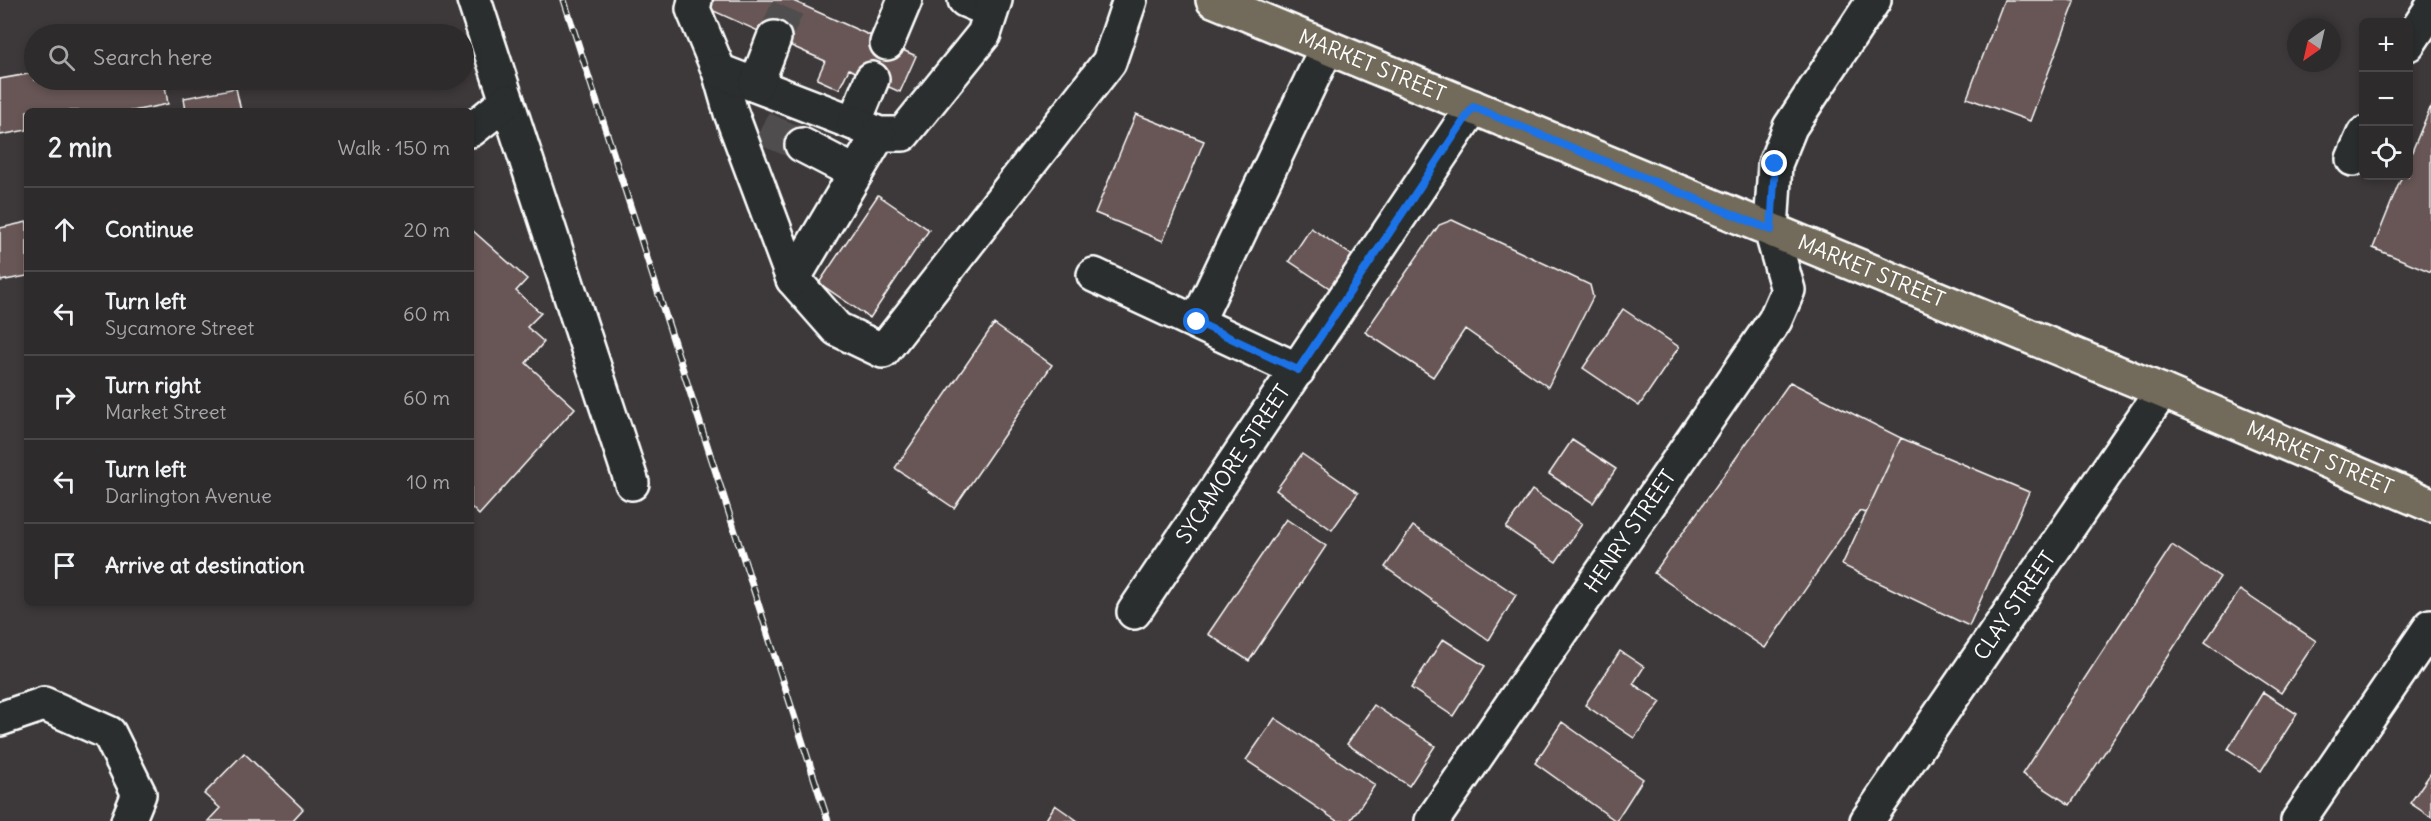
<!DOCTYPE html>
<html lang="en">
<head>
<meta charset="utf-8">
<style>
	body { margin:0; font-family:Delius,sans-serif; background:#363334; color:#f1f3f6 }
	.controls { position:absolute; right:18px; top:18px; display:grid; overflow:hidden; border-radius:9px; box-shadow:0 3px 9px #0003 }
	.controls button { width:54px; height:54px; display:grid; place-items:center; padding:0; border:0; border-bottom:2px solid #494748; background:#2e2b2c; color:#f1f3f6; font:30px sans-serif }
	.compass { position:absolute; left:2287px; top:18px; width:54px; height:54px; border-radius:50%; background:#2e2b2c; box-shadow:0 3px 9px #0003; rotate:214deg }
	.stop { position:absolute; width:18px; height:18px; margin:-14px; border:4px solid #1a73e8; border-radius:50%; background:#fff }
	.stop.end { background:#1a73e8; border-color:#fff; box-shadow:0 2px 6px #0008 }
	.list { margin:0; padding:0; list-style:none }
	h2 { display:flex; justify-content:space-between; align-items:center; height:78px; margin:0; padding:0 24px; font-size:26px }
	h2 small { font-size:20px; font-weight:400; color:#a7a7a9 }
	.list li { display:grid; grid-template-columns:39px 1fr auto; gap:18px; align-items:center; box-sizing:border-box; height:84px; padding:0 24px; border-top:2px solid #494748 }
	.list b { display:block; font-size:22px; white-space:nowrap }
	.list p { margin:0; font-size:20px; white-space:nowrap; color:#a7a7a9 }
	.list em { font-size:20px; font-style:normal; color:#a7a7a9 }
	.icon { flex:none; width:33px; height:33px; fill:none; stroke:currentColor; stroke-width:2; stroke-linecap:round; stroke-linejoin:round }
	.map { position:relative; flex:none; width:2431px; height:821px; overflow:hidden }
	.search { position:absolute; background:#2e2b2c; box-shadow:0 3px 9px #0003; left:24px; top:24px; width:450px; height:66px; display:flex; align-items:center; gap:15px; box-sizing:border-box; padding:0 21px; border-radius:33px; color:#a7a7a9; font-size:22px }
	.panel { position:absolute; background:#2e2b2c; box-shadow:0 3px 9px #0003; left:24px; top:108px; width:450px; height:498px; border-radius:9px }
	.map>svg:first-child { display:block }
	.building { fill:#685656; stroke:#fff; stroke-width:1.5 }
	.lines { fill:none; stroke-linecap:round; stroke-linejoin:round }
	.minor-tunnel { stroke:#504d4e; stroke-width:33; stroke-dasharray:33 16; stroke-linecap:butt }
	.minor-casing { stroke:#fff; stroke-width:38 }
	.major-casing { stroke:#fff; stroke-width:38 }
	.minor { stroke:#2a2d2e; stroke-width:33 }
	.major { stroke:#726b5a; stroke-width:33 }
	.rail-casing { stroke:#fff; stroke-width:7 }
	.rail { stroke:#2a2d2e; stroke-width:4.5; stroke-dasharray:14; stroke-linecap:butt }
	.route { stroke:#1a73e8; stroke-width:8 }
	.labels { text-anchor:middle; stroke-width:4.5; stroke-linejoin:round; paint-order:stroke }
	.street-label { font-size:21px; fill:#fff; stroke:#2a2d2e }
</style>
</head>
<body>
<div class="map">
<svg width="2431" height="821" viewBox="0 0 2431 821">
	<rect width="100%" height="100%" fill="#3d393a"/>
	<filter id="ink" filterUnits="userSpaceOnUse"><feTurbulence type="fractalNoise" baseFrequency=".0167" numOctaves="2"/><feDisplacementMap in="SourceGraphic" scale="12" xChannelSelector="R" yChannelSelector="G"/><feConvolveMatrix kernelMatrix="1 2 1 2 8 2 1 2 1" color-interpolation-filters="sRGB"/></filter>
	<g filter="url(#ink)">
		<path class="building" d="M 711,0 L 791,0 L 916,56 L 900,92 L 849,69 L 839,89 L 817,79 L 825,61 L 707,8 Z
			M 2004,0 L 2069,0 L 2075,2 L 2030,121 L 1967,98 Z
			M 34,73 L 34,80 L 164,80 L 168,104 L 133,111 L 27,111 L 27,130 L 0,135 L 0,79 Z
			M 236,88 L 241,111 L 186,111 L 184,98 Z
			M 2431,106 L 2431,272 L 2373,248 L 2402,176 L 2408,176 L 2408,161 Z
			M 1136,114 L 1204,141 L 1163,241 L 1095,213 Z
			M 878,195 L 929,230 L 870,318 L 819,283 Z
			M 1452,220 L 1590,285 L 1593,297 L 1548,387 L 1465,329 L 1433,377 L 1365,332 L 1439,225 Z
			M 27,222 L 27,276 L 0,281 L 0,228 Z
			M 1311,228 L 1356,258 L 1334,291 L 1289,261 Z
			M 471,229 L 527,279 L 516,291 L 541,313 L 527,327 L 544,342 L 526,363 L 575,408 L 479,515 L 471,507 Z
			M 1623,309 L 1679,347 L 1639,406 L 1583,368 Z
			M 994,324 L 1052,365 L 954,508 L 895,468 Z
			M 1790,382 L 1901,438 L 1866,513 L 1859,511 L 1765,648 L 1654,573 Z
			M 1901,438 L 2029,492 L 1969,626 L 1842,565 Z
			M 1572,440 L 1616,469 L 1593,503 L 1549,474 Z
			M 1302,454 L 1358,493 L 1332,530 L 1276,490 Z
			M 1532,490 L 1582,524 L 1556,562 L 1506,528 Z
			M 1286,519 L 1326,546 L 1249,661 L 1208,634 Z
			M 1413,526 L 1516,595 L 1489,640 L 1385,567 Z
			M 2172,545 L 2220,577 L 2070,805 L 2022,774 Z
			M 2240,590 L 2316,641 L 2281,693 L 2205,642 Z
			M 1443,639 L 1485,666 L 1453,716 L 1411,688 Z
			M 1620,651 L 1644,667 L 1633,684 L 1661,702 L 1634,738 L 1585,705 Z
			M 2263,692 L 2297,714 L 2261,771 L 2228,749 Z
			M 1374,705 L 1435,746 L 1409,786 L 1347,744 Z
			M 1275,718 L 1375,785 L 1350,821 L 1337,821 L 1246,760 Z
			M 1562,722 L 1643,779 L 1616,821 L 1535,763 Z
			M 244,753 L 303,809 L 292,821 L 208,821 L 220,808 L 204,794 Z
			M 2431,773 L 2431,817 L 2410,803 Z
			M 1055,805 L 1078,821 L 1045,821 Z"/>
		<g class="lines">
			<path class="minor-tunnel" d="M 774,38 L 791,0
				M 762,128 L 802,145"/>
			<defs>
				<g id="minor">
					<path d="M 474,0 L 632,483"/>
					<path d="M 695,0 L 693,9 L 719,71 L 731,113 L 793,279 L 837,329 L 883,351 L 1109,62 L 1130,0"/>
					<path d="M 965,0 L 991,11"/>
					<path d="M 887,43 L 905,0"/>
					<path d="M 2408,44 L 2431,9"/>
					<path d="M 719,71 L 854,123 L 872,79"/>
					<path d="M 756,85 L 774,38"/>
					<path d="M 854,123 L 879,134 L 903,134 L 984,34 L 995,0"/>
					<path d="M 471,130 L 507,101"/>
					<path d="M 802,145 L 856,173"/>
					<path d="M 2353,159 L 2364,134"/>
					<path d="M 1094,275 L 1298,370"/>
					<path d="M 793,279 L 879,134"/>
					<path d="M 1197,322 L 1327,47"/>
					<path id="s1" d="M 1134,612 L 1473,107"/>
					<path d="M 0,719 L 44,704 L 109,733 L 139,794 L 128,821"/>
					<path id="s2" d="M 1432,821 L 1775,320 L 1788,290 L 1771,230 L 1775,164 L 1790,127 L 1874,0"/>
					<path id="s3" d="M 1867,821 L 2162,391"/>
					<path d="M 2298,821 L 2431,626"/>
				</g>
				<g id="major">
					<path id="s4" d="M 1213,0 L 2162,391 L 2431,505"/>
				</g>
			</defs>
			<use href="#minor" class="minor-casing"/>
			<use href="#major" class="major-casing"/>
			<use href="#minor" class="minor"/>
			<use href="#major" class="major"/>
			<defs>
				<path id="rail" d="M 564,0 L 828,821"/>
			</defs>
			<use href="#rail" class="rail-casing"/>
			<use href="#rail" class="rail"/>
		</g>
	</g>
	<g class="lines" filter="url(#ink)">
		<path class="route" d="M 1197,322 L 1298,370 L 1473,107 L 1771,230 L 1775,164"/>
	</g>
	<g class="labels">
		<g class="street-label">
			<text dy="7" stroke="none"><textPath href="#s4" startOffset="172">MARKET STREET</textPath></text>
			<text dy="7" stroke="none"><textPath href="#s4" startOffset="712">MARKET STREET</textPath></text>
			<text dy="7" stroke="none"><textPath href="#s4" startOffset="1198">MARKET STREET</textPath></text>
			<text dy="7" stroke="none"><textPath href="#s1" startOffset="178">SYCAMORE STREET</textPath></text>
			<text dy="7" stroke="none"><textPath href="#s2" startOffset="351">HENRY STREET</textPath></text>
			<text dy="7" stroke="none"><textPath href="#s3" startOffset="261">CLAY STREET</textPath></text>
		</g>
	</g>
</svg>
<div class="controls">
<button>+</button>
<button>−</button>
<button><svg class="icon" aria-label="locate" viewBox="0 0 24 24"><circle cx="12" cy="12" r="6"/><path d="M12 2v4M12 18v4M2 12h4M18 12h4"/></svg></button>
</div>
<svg class="compass" viewBox="-18 -18 36 36"><path d="M0-13l5 13h-10z" fill="#e53935"/><path d="M0 13l5-13h-10z" fill="#a7a7a9"/></svg>
<div class="stop" style="left:1197px;top:322px"></div>
<div class="stop end" style="left:1775px;top:164px"></div>
<div class="search"><svg class="icon" aria-label="search" viewBox="0 0 24 24"><circle cx="10" cy="10" r="6"/><path d="M15 15l6 6"/></svg>Search here</div>
<section class="panel">
<h2>2 min<small>Walk · 150 m</small></h2>
<ul class="list">
<li><svg class="icon" aria-label="ahead" viewBox="0 0 24 24"><path d="M12 20V5M6 11l6-6 6 6"/></svg><div><b>Continue</b></div><em>20 m</em></li>
<li><svg class="icon" aria-label="left" viewBox="0 0 24 24"><path d="M17 20v-9H6M10 6l-5 5 5 5"/></svg><div><b>Turn left</b><p>Sycamore Street</p></div><em>60 m</em></li>
<li><svg class="icon" aria-label="right" viewBox="0 0 24 24"><path d="M7 20v-9h11M14 6l5 5-5 5"/></svg><div><b>Turn right</b><p>Market Street</p></div><em>60 m</em></li>
<li><svg class="icon" aria-label="left" viewBox="0 0 24 24"><path d="M17 20v-9H6M10 6l-5 5 5 5"/></svg><div><b>Turn left</b><p>Darlington Avenue</p></div><em>10 m</em></li>
<li><svg class="icon" aria-label="arrive" viewBox="0 0 24 24"><path d="M6 21V4h12l-3 4 3 4H6"/></svg><div><b>Arrive at destination</b></div></li>
</ul>
</section>
</div>
</body>
</html>
